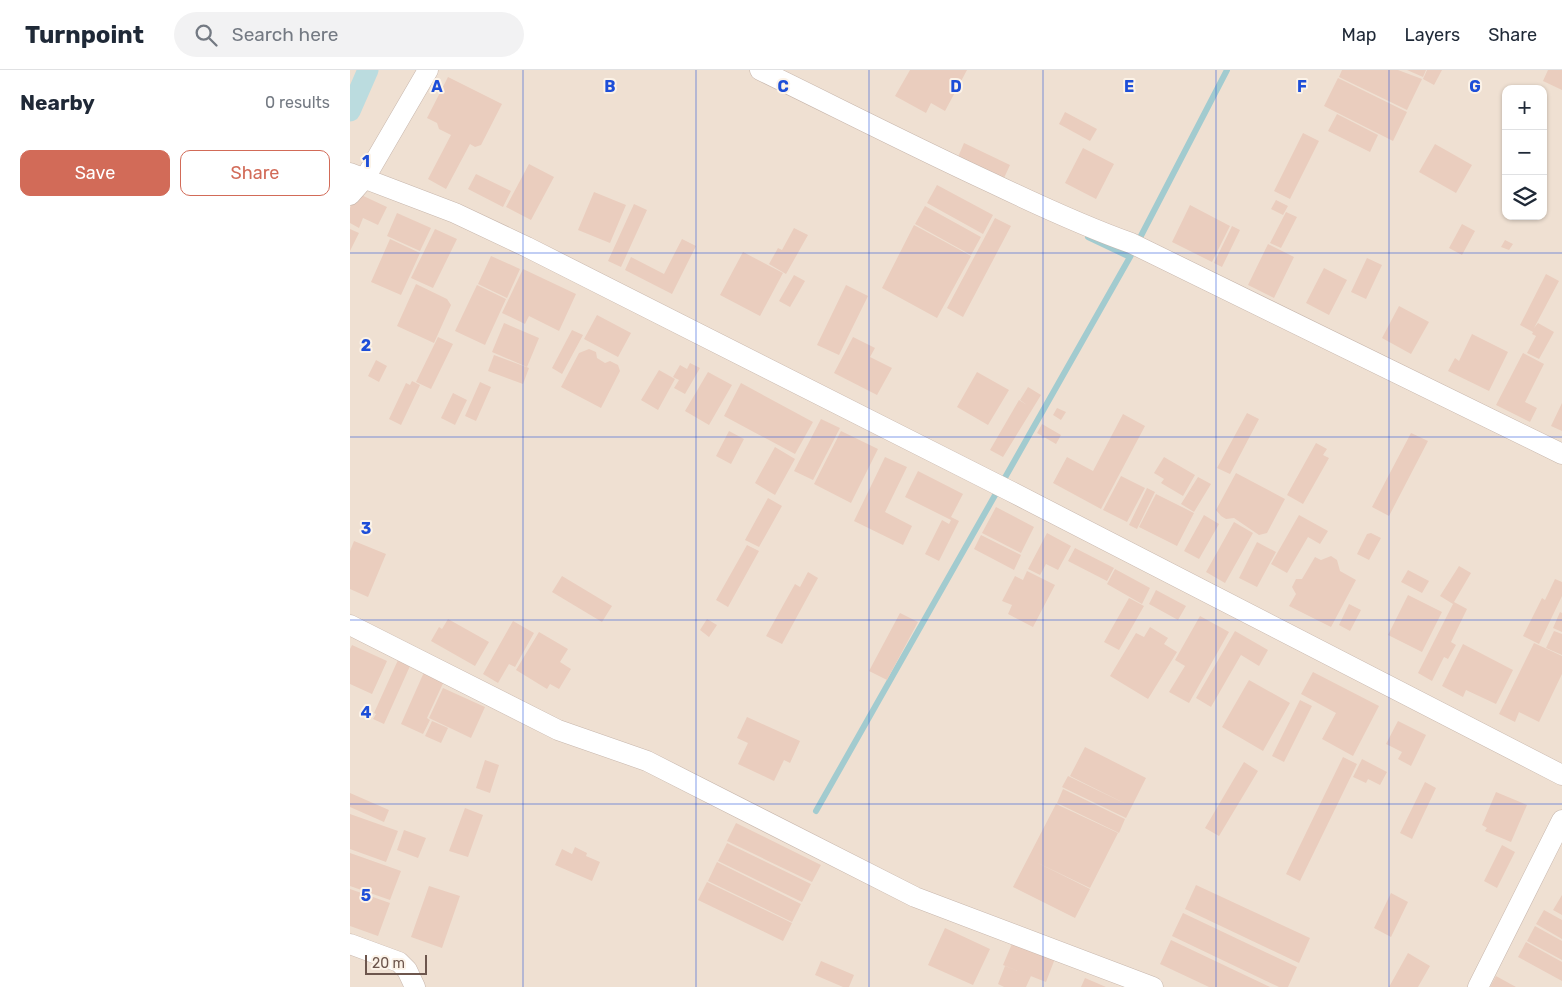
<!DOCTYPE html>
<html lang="en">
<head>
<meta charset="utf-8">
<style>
	body { margin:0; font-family:Rubik,sans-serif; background:#f2f2f3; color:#1f2937 }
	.controls { position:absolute; right:15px; top:15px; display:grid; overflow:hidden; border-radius:10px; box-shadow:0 1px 4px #0004 }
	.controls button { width:45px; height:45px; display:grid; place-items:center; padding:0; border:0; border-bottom:1px solid #e0e1e3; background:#fff; color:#1f2937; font:25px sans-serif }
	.scale { position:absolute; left:15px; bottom:12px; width:62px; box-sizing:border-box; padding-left:5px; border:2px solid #6d564d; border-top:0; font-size:14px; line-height:18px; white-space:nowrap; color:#6d564d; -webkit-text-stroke:4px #fcf3e8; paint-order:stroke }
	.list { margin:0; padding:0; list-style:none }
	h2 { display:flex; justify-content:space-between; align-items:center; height:65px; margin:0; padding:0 20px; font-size:21px }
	h2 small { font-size:16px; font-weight:400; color:#747a83 }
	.actions { display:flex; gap:10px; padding:15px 20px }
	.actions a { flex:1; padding:11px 0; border:1px solid #d26b58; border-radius:10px; text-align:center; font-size:18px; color:#d26b58 }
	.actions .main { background:#d26b58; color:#fff }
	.icon { flex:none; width:28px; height:28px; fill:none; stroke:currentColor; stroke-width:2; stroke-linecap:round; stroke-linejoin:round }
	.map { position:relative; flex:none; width:1212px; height:917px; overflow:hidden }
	header { display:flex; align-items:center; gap:30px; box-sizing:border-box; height:70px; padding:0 25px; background:#fff; border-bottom:1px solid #e0e1e3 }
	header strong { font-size:24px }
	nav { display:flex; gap:28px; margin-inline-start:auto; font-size:18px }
	.search { width:350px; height:45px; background:#f2f2f3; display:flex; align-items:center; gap:12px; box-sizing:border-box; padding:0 18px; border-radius:28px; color:#747a83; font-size:19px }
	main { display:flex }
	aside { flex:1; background:#fff }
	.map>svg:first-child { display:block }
	.residential { fill:#efe0d2; fill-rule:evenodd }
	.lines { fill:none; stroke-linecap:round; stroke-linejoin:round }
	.stream { stroke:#a2cbcf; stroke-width:6 }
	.canal { stroke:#bbdcdf; stroke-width:21 }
	.building { fill:#eacdbe }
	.minor-casing { stroke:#c7b6ac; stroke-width:21 }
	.minor { stroke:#fff; stroke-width:20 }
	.grid { fill:none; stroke:#1d4ed8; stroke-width:1; stroke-opacity:0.55 }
	.grid-label { font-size:16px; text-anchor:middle; font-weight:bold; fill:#1d4ed8; stroke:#fcf3e8; stroke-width:4; stroke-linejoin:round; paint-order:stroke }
</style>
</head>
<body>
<header>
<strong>Turnpoint</strong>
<div class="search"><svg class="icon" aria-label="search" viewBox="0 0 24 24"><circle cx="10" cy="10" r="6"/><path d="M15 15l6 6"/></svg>Search here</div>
<nav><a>Map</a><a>Layers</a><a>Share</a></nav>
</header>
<main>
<aside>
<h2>Nearby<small>0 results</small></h2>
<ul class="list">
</ul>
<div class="actions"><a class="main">Save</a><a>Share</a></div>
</aside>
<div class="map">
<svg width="1212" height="917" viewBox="0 0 1212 917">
	<rect width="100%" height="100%" fill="#f8efe3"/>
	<path class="residential" d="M 0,0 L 1212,0 L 1212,917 L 0,917 ZM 1156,19 L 1193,19 L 1193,146 L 1156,146 Z"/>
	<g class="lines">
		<path class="stream" d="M 738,167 L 780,187
			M 466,741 L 780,187 L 877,0"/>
		<path class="canal" d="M 0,41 L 18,0"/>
	</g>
	<path class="building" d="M 560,0 L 617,0 L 595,41 L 581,33 L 576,43 L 545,26 Z
		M 992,0 L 1048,0 L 1072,9 L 1057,40 L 989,7 Z
		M 1057,0 L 1076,0 L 1073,7 Z
		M 1077,0 L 1092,0 L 1084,15 L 1073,9 Z
		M 1198,0 L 1212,0 L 1212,20 L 1193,11 Z
		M 98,7 L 152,34 L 131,75 L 125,77 L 120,74 L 96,119 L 78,109 L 101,65 L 89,59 L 87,53 L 77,48 Z
		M 988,8 L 1057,42 L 1043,71 L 974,36 Z
		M 715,42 L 747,59 L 740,71 L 709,54 Z
		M 987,44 L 1028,65 L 1020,82 L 978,61 Z
		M 953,63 L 969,71 L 940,129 L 924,121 Z
		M 614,73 L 660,95 L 654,108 L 608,87 Z
		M 1085,74 L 1122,95 L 1106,123 L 1069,102 Z
		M 733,78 L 764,94 L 746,129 L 715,113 Z
		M 179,94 L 204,107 L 181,150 L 156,137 Z
		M 126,104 L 161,121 L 153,137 L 118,119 Z
		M 587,115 L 643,145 L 633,164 L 577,133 Z
		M 244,122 L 276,135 L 260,173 L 228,160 Z
		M 7,123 L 37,137 L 28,155 L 13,148 L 9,158 L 0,153 L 0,138 Z
		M 926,130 L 938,136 L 933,145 L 921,139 Z
		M 284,134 L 297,140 L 271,197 L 258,191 Z
		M 840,135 L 880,156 L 862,192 L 822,172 Z
		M 575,136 L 631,167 L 621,185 L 565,154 Z
		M 936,142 L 947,147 L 931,178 L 920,173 Z
		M 47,143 L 81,158 L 70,181 L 37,166 Z
		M 645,148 L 661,156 L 613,247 L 597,238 Z
		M 1112,154 L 1125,161 L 1112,185 L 1099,178 Z
		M 564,155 L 621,186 L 587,248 L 532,218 Z
		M 882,156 L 890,160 L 872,197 L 864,193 Z
		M 444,158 L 458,165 L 436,204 L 419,194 L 428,178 L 432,180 Z
		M 0,159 L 9,163 L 0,181 Z
		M 85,159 L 107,169 L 83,218 L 61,208 Z
		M 40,169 L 70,183 L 51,225 L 21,212 Z
		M 332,169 L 346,176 L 322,224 L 275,200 L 281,187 L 314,204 Z
		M 1155,170 L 1163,174 L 1159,180 L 1151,177 Z
		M 918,174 L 944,187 L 924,228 L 898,215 Z
		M 393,182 L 433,203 L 410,246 L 370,225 Z
		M 141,186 L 170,199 L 157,228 L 128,214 Z
		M 1017,188 L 1032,195 L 1016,229 L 1001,222 Z
		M 974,198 L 997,210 L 979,245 L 956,233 Z
		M 173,199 L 226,224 L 209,261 L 179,246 L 175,254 L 152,243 Z
		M 1196,204 L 1209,211 L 1184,258 L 1188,253 L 1204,262 L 1189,289 L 1177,283 L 1186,266 L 1182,264 L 1183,262 L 1170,255 Z
		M 444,205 L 455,211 L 440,237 L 429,231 Z
		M 66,214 L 97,229 L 101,235 L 84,273 L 47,256 Z
		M 127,215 L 156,229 L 135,275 L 105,261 Z
		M 496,215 L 518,226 L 489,285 L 467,275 Z
		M 1049,236 L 1079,252 L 1061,284 L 1032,268 Z
		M 247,245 L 281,263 L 268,287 L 234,269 Z
		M 154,253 L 189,268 L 177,297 L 142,282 Z
		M 222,260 L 233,265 L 212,304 L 202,298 Z
		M 1122,264 L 1158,282 L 1139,321 L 1098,301 L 1105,288 L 1109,291 Z
		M 88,267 L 103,274 L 81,319 L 66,312 Z
		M 503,267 L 525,278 L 520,287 L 542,298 L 527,325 L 484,303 Z
		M 239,279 L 246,282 L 247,288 L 255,293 L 260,291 L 268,295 L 270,301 L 251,338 L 211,317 L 229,283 Z
		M 1173,283 L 1194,294 L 1175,332 L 1187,338 L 1180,352 L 1146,335 Z
		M 144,285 L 179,298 L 173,314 L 138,301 Z
		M 26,290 L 37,296 L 29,312 L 18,306 Z
		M 340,293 L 350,298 L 335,324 L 324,318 L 329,310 L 323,307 L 330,295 L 337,299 Z
		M 309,300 L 325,309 L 308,340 L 291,330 Z
		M 358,302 L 382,315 L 359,355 L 335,341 Z
		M 627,302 L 659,320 L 638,355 L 607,337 Z
		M 62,311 L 70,315 L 51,355 L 39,349 L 56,313 L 60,315 Z
		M 130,312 L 141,317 L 126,351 L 115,346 Z
		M 391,313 L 463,352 L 445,384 L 374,346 Z
		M 678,317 L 691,325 L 653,387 L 640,380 L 669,330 L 677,335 L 670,330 Z
		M 103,323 L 117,330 L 105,355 L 91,348 Z
		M 1212,333 L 1212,361 L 1201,356 Z
		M 707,338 L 716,342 L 711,350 L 703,345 Z
		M 897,343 L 909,349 L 880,404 L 867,398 Z
		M 773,344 L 795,356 L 751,439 L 703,413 L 717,387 L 743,401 Z
		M 471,349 L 490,358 L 463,410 L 444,401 Z
		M 692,354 L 711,365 L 706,374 L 687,363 Z
		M 379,361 L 394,369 L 381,394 L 366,386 Z
		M 491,361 L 528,379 L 501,433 L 464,414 Z
		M 1061,363 L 1078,371 L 1039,446 L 1022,437 Z
		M 966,373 L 977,379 L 973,385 L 979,388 L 953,434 L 937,425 Z
		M 425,377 L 445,389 L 425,425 L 405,413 Z
		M 535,387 L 557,397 L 535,442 L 562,456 L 553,475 L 504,451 Z
		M 814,387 L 845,405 L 833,426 L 811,413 L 814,409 L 804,403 Z
		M 568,401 L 613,424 L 601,447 L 609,451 L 589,491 L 575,484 L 592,450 L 599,454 L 601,450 L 555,427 Z
		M 886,403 L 935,429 L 917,463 L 909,465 L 884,448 L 876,449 L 871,446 L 866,440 Z
		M 771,406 L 795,418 L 777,452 L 753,440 Z
		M 848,407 L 861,414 L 844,442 L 831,434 Z
		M 797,418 L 805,422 L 787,459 L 779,455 Z
		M 806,424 L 844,443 L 827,476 L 789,457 Z
		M 418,428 L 432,436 L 409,477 L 395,470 Z
		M 646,437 L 684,457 L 671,483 L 632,463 Z
		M 854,445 L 869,454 L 849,489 L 834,481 Z
		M 949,445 L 978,461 L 970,474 L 958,467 L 937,503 L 921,494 Z
		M 884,452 L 903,463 L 875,513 L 856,502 Z
		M 697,463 L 721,476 L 708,500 L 696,494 L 690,505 L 678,499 Z
		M 1021,463 L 1031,468 L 1019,490 L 1007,484 L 1017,464 Z
		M 631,465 L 671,485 L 664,500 L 624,479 Z
		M 4,471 L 36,484 L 18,527 L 0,519 L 0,481 Z
		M 907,472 L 926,482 L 907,517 L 889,508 Z
		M 397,475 L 409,481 L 378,537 L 366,530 Z
		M 725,478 L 764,498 L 757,511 L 718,491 Z
		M 981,486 L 987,490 L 990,501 L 1006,510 L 981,557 L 939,536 L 946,524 L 942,517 L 946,509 L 952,509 L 965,487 L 971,490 Z
		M 1109,496 L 1121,503 L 1104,532 L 1117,539 L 1101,572 L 1106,575 L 1098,589 L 1094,587 L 1082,611 L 1068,603 L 1103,534 L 1090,526 Z
		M 765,499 L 800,518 L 792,534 L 757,514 Z
		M 1058,500 L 1079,511 L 1072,523 L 1051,512 Z
		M 677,501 L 705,515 L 683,557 L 658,544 L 662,535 L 652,531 L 665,506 L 673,510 Z
		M 458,502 L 468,508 L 432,574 L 416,566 L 445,514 L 450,517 Z
		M 212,506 L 262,536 L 252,552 L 202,522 Z
		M 1205,509 L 1212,512 L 1212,526 L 1189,574 L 1173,566 L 1192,528 L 1195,530 Z
		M 806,520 L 836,536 L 828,550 L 799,534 Z
		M 1058,525 L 1092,542 L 1072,582 L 1038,565 Z
		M 779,528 L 794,536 L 769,580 L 754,572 Z
		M 999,534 L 1011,540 L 1000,561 L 989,555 Z
		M 1210,542 L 1212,543 L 1212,562 L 1203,558 Z
		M 550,543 L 568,552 L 537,610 L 519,601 Z
		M 850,546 L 879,562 L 839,633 L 819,622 L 835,596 L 825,590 Z
		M 98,549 L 139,572 L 125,596 L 81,571 L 89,557 L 92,559 Z
		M 357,549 L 367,555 L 359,567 L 350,560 Z
		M 163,551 L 184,563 L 165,597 L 159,594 L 148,613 L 133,604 Z
		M 800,557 L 818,568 L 814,574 L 827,582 L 798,629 L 760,606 L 786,563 L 794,567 Z
		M 885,561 L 918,580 L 909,596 L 891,585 L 861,637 L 846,628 Z
		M 1204,561 L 1212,564 L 1212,585 L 1196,578 Z
		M 189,562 L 218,579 L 210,592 L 221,599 L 209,619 L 200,614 L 197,619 L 166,600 Z
		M 1184,573 L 1212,586 L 1212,604 L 1189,652 L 1169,642 L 1165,652 L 1149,644 Z
		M 1113,574 L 1163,600 L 1146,634 L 1116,620 L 1113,627 L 1092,616 Z
		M 2,575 L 37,591 L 22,624 L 0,614 L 0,579 Z
		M 48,590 L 60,596 L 34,654 L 23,649 L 26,644 L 24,643 Z
		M 75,600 L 95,609 L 77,648 L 80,650 L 73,664 L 51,654 Z
		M 963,602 L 1029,636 L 1003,686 L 972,669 L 986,643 L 951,624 Z
		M 899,610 L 940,633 L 913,681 L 872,657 Z
		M 93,618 L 135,637 L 121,668 L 79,648 Z
		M 950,630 L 962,636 L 934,692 L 922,686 Z
		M 397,647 L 450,671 L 440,693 L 434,690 L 424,711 L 388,694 L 398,673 L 387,668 Z
		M 82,651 L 98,658 L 91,673 L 75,666 Z
		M 1048,651 L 1076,665 L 1061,696 L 1048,689 L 1052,682 L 1036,674 Z
		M 735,677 L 796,708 L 776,748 L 712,717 L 718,706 L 780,736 L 720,706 Z
		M 993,687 L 1007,694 L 950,811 L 936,804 Z
		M 1012,689 L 1037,702 L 1030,715 L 1018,709 L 1016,713 L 1003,707 Z
		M 135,690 L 149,695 L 140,723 L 126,718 Z
		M 894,692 L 908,701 L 869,766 L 855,758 Z
		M 1075,712 L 1086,718 L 1062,769 L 1050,763 Z
		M 713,719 L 775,749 L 769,763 L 707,733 Z
		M 1146,722 L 1177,735 L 1161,772 L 1135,761 L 1137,758 L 1132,755 Z
		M 0,723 L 39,740 L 34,752 L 0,737 Z
		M 706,734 L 768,763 L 740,818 L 686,792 L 740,819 L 725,848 L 663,817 Z
		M 115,738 L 133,745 L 118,787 L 99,781 Z
		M 0,744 L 48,761 L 36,792 L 0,779 Z
		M 386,753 L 471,795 L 462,812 L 377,771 Z
		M 54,760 L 76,768 L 68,788 L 47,780 Z
		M 377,773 L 461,814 L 452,832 L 368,791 Z
		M 1152,775 L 1165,782 L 1147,818 L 1134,811 Z
		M 225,777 L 237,783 L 236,786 L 250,792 L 242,811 L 205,795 L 212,779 L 222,784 Z
		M 0,783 L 51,801 L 40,830 L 0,816 Z
		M 367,792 L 451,834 L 442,852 L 358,811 Z
		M 357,812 L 442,853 L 433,871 L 348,830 Z
		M 846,815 L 960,868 L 949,893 L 835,839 Z
		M 79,816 L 110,826 L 92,878 L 61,867 Z
		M 0,819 L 40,833 L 28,866 L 0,856 Z
		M 1041,823 L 1058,832 L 1041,867 L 1024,858 Z
		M 1212,825 L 1212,845 L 1203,840 Z
		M 1194,840 L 1212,850 L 1212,869 L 1186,854 Z
		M 833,843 L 947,897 L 938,917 L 929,917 L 822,866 Z
		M 1185,856 L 1212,871 L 1212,890 L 1177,871 Z
		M 595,858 L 640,879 L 623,915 L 578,895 Z
		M 664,869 L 706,886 L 696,912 L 653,895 Z
		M 821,870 L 920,917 L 859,917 L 810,894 Z
		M 1176,872 L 1212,892 L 1212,911 L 1168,887 Z
		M 1058,883 L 1080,896 L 1068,917 L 1039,917 Z
		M 471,891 L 504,905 L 499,917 L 493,917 L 465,905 Z
		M 655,896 L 681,906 L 676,917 L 654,917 L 648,914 Z
		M 1146,906 L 1166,917 L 1140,917 Z
		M 735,908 L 756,917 L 731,917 Z"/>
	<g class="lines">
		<defs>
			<path id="minor" d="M 410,0 C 488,38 564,77 642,113 C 688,135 733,156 781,173 L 1212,384
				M 0,103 L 105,143 L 177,177 L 660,421 L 1212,705
				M 0,125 L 15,108 L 78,0
				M 0,555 L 208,660 L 297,691 L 565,827 L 803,917
				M 0,874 L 49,892 L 57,900 L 65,917
				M 1128,917 L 1212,750"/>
		</defs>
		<use href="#minor" class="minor-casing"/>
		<use href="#minor" class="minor"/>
	</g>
	<path class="grid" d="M 173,0 L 173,917M 346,0 L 346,917M 519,0 L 519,917M 693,0 L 693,917M 866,0 L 866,917M 1039,0 L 1039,917M 0,183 L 1212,183M 0,367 L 1212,367M 0,550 L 1212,550M 0,734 L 1212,734"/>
	<g class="grid-label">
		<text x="87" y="22">A</text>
		<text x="260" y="22">B</text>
		<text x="433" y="22">C</text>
		<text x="606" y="22">D</text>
		<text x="779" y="22">E</text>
		<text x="952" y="22">F</text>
		<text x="1125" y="22">G</text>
		<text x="16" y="97">1</text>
		<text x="16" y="281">2</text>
		<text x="16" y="464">3</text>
		<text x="16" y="648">4</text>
		<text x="16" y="831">5</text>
	</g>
</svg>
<div class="controls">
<button>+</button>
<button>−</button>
<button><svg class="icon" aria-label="layers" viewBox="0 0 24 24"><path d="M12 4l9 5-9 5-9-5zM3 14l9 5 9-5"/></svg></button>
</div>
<div class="scale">20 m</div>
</div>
</main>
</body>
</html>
